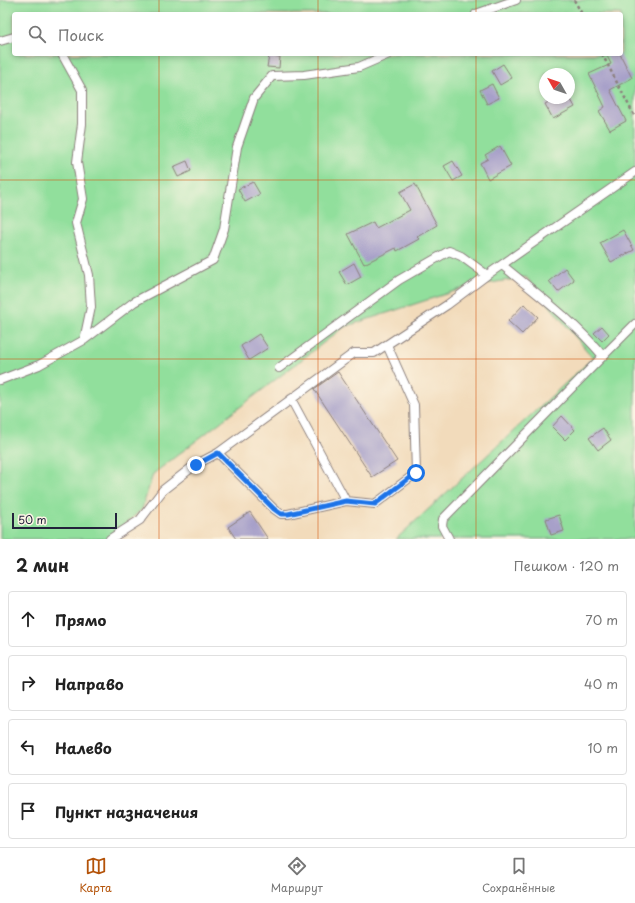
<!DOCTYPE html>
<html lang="ru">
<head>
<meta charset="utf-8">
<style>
	body { margin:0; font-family:"Playpen Sans",sans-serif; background:#f6f6f6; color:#222 }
	.compass { position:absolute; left:539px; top:68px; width:36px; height:36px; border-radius:50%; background:#fff; box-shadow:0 2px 6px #0003; rotate:310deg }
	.scale { position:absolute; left:12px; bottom:10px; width:105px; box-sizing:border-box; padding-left:4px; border:2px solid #22223b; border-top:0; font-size:11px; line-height:14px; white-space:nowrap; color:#22223b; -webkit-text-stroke:3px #fcf5e5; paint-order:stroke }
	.stop { position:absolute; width:12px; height:12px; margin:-9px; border:3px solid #1a73e8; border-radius:50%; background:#fff }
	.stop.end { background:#1a73e8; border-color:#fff; box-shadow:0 1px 4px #0008 }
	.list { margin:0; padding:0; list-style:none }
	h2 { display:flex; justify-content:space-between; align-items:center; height:52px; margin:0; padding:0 16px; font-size:17px }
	h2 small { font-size:13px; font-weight:400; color:#767676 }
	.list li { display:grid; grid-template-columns:26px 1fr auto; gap:12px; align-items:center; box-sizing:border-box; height:56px; margin:0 8px 8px; padding:0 8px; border:1px solid #e0e0e0; border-radius:4px }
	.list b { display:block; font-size:15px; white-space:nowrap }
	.list em { font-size:13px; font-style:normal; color:#767676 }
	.icon { flex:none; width:22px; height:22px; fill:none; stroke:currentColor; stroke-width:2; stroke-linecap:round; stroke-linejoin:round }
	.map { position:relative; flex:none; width:635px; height:539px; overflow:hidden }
	.search { position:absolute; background:#fff; box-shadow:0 2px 6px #0003; left:12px; right:12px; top:12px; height:44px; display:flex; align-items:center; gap:10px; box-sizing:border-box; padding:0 14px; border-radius:4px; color:#767676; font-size:15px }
	.sheet { height:308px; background:#fff }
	nav { display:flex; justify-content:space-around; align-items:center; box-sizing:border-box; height:56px; border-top:1px solid #e0e0e0; background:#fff; font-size:11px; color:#767676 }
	nav a { display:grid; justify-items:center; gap:2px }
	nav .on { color:#b45309 }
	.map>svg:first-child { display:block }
	.green { fill:#91df9c; stroke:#5a806c; fill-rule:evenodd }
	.building { fill:#a7a0c9 }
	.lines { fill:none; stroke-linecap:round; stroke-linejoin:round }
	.lane-casing { stroke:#8a7e7b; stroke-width:10 }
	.path { stroke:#8a7e7b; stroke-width:2.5; stroke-dasharray:3 3; stroke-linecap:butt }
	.lane { stroke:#fff; stroke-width:8 }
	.route { stroke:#1a73e8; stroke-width:5 }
	.grid { fill:none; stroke:#d45411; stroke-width:1; stroke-opacity:0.55 }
</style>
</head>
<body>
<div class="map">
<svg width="635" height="539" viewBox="0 0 635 539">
	<rect width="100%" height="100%" fill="#fcf5e5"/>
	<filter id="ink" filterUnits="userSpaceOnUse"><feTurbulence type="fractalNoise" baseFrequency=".025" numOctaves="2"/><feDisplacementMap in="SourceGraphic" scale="8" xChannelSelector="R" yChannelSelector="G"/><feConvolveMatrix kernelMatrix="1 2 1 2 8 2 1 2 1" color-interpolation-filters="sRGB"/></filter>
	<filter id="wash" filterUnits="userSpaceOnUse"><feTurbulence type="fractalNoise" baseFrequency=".012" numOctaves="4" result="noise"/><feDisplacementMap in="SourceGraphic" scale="16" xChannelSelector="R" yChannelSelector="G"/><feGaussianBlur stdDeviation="0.9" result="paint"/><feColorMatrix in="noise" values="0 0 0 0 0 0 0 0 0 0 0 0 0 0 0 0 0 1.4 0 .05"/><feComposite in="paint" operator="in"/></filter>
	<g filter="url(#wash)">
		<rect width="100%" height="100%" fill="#f2dbbb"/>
		<path class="green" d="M 0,0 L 635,0 L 635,539 L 396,539 L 593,358 L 526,277 L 467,287 L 344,327 L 153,474 L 142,509 L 110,538 L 110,539 L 0,539 ZM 14,14 L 621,14 L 621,54 L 14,54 ZM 545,74 L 569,74 L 569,98 L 545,98 Z"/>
		<g id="blocks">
			<path class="building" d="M 606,54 L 620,54 L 632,78 L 610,90 L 626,121 L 610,130 L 599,111 L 605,107 L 589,74 L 611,64 Z
				M 269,56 L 280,57 L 279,68 L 267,67 Z
				M 503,64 L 512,78 L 500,85 L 492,71 Z
				M 492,84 L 499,98 L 487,104 L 480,90 Z
				M 556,98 L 570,98 L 575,107 L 553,119 L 545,104 Z
				M 500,146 L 511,166 L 488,179 L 480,163 L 488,159 L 485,155 Z
				M 187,161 L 191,171 L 178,177 L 173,167 Z
				M 453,161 L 462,176 L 453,181 L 444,166 Z
				M 253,182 L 260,194 L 245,202 L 238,189 Z
				M 415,184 L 437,225 L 417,237 L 419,239 L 397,251 L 396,248 L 364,264 L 348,234 L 373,222 L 376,228 L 410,210 L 400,192 Z
				M 623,230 L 634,250 L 611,262 L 600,243 Z
				M 354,263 L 361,277 L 347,285 L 339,272 Z
				M 565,268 L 574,280 L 558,292 L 549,281 Z
				M 524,304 L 538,317 L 522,334 L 508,321 Z
				M 602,326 L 609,334 L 602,341 L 594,333 Z
				M 259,334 L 268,348 L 249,360 L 241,346 Z
				M 338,372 L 397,461 L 372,477 L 314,389 Z
				M 562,416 L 575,430 L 565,440 L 552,427 Z
				M 603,428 L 611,440 L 598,450 L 589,438 Z
				M 250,512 L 268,539 L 236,539 L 228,527 Z
				M 559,515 L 564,531 L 551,535 L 546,519 Z"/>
		</g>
	</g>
	<g filter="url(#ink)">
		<use href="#blocks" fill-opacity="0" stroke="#8a7e7b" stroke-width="1"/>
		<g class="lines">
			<defs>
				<path id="lane" d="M 476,14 L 516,0
					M 0,41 L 14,37
					M 62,54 L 82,90 L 82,124 L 77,162 L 83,199 L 76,223 L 89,275 L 91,307 L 84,340
					M 603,356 L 635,324
					M 279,368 L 399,280 L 449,251 L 461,256 L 487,275 L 635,172
					M 0,380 L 39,365 L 84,340 L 134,302 L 213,260 L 224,229 L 237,147 L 254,98 L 272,76 L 304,75 L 359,67 L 389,54
					M 291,399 L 346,501 L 375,504 L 416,473 L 414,405 L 387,345
					M 218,453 L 274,509 L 281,514 L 288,514 L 346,501
					M 110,539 L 140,520 L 163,490 L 195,465 L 218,453 L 354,353 L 374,353 L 447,305 L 487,275
					M 449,539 L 442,526 L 443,519 L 603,356 C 574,321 536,293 502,265"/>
			</defs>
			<use href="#lane" class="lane-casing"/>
			<path class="path" d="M 574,0 L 582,14
				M 602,54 L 635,117"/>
			<use href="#lane" class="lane"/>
		</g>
	</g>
	<g class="lines" filter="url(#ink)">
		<path class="route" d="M 196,465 L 218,453 L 274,509 L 281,514 L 288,514 L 346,501 L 375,504 L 416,473"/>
	</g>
	<path class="grid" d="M 159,0 L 159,14M 318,0 L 318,14M 476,0 L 476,14M 159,54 L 159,539M 318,54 L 318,539M 476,54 L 476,539M 0,180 L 635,180M 0,359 L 635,359"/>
</svg>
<svg class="compass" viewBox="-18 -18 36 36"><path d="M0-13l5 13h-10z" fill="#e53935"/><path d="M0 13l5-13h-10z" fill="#767676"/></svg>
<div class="scale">50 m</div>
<div class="stop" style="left:416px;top:473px"></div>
<div class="stop end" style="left:196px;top:465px"></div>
<div class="search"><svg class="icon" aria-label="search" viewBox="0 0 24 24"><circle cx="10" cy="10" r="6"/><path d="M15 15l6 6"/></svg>Поиск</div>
</div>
<section class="sheet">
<h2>2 мин<small>Пешком · 120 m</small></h2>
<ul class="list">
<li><svg class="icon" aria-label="ahead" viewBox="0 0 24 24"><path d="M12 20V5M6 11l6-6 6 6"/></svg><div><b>Прямо</b></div><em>70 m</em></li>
<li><svg class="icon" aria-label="right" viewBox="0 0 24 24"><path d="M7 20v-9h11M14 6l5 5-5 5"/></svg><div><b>Направо</b></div><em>40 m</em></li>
<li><svg class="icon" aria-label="left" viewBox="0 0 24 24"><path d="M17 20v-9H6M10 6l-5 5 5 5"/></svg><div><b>Налево</b></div><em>10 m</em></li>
<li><svg class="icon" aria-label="arrive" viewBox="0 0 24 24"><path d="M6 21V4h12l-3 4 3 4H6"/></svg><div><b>Пункт назначения</b></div></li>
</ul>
</section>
<nav>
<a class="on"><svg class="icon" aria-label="map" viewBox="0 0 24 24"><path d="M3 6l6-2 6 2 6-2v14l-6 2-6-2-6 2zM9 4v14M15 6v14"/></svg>Карта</a>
<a><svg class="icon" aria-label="directions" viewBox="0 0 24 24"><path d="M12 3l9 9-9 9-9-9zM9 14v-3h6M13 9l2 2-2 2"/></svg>Маршрут</a>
<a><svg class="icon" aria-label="saved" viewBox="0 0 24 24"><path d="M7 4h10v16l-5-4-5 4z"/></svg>Сохранённые</a>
</nav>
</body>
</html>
